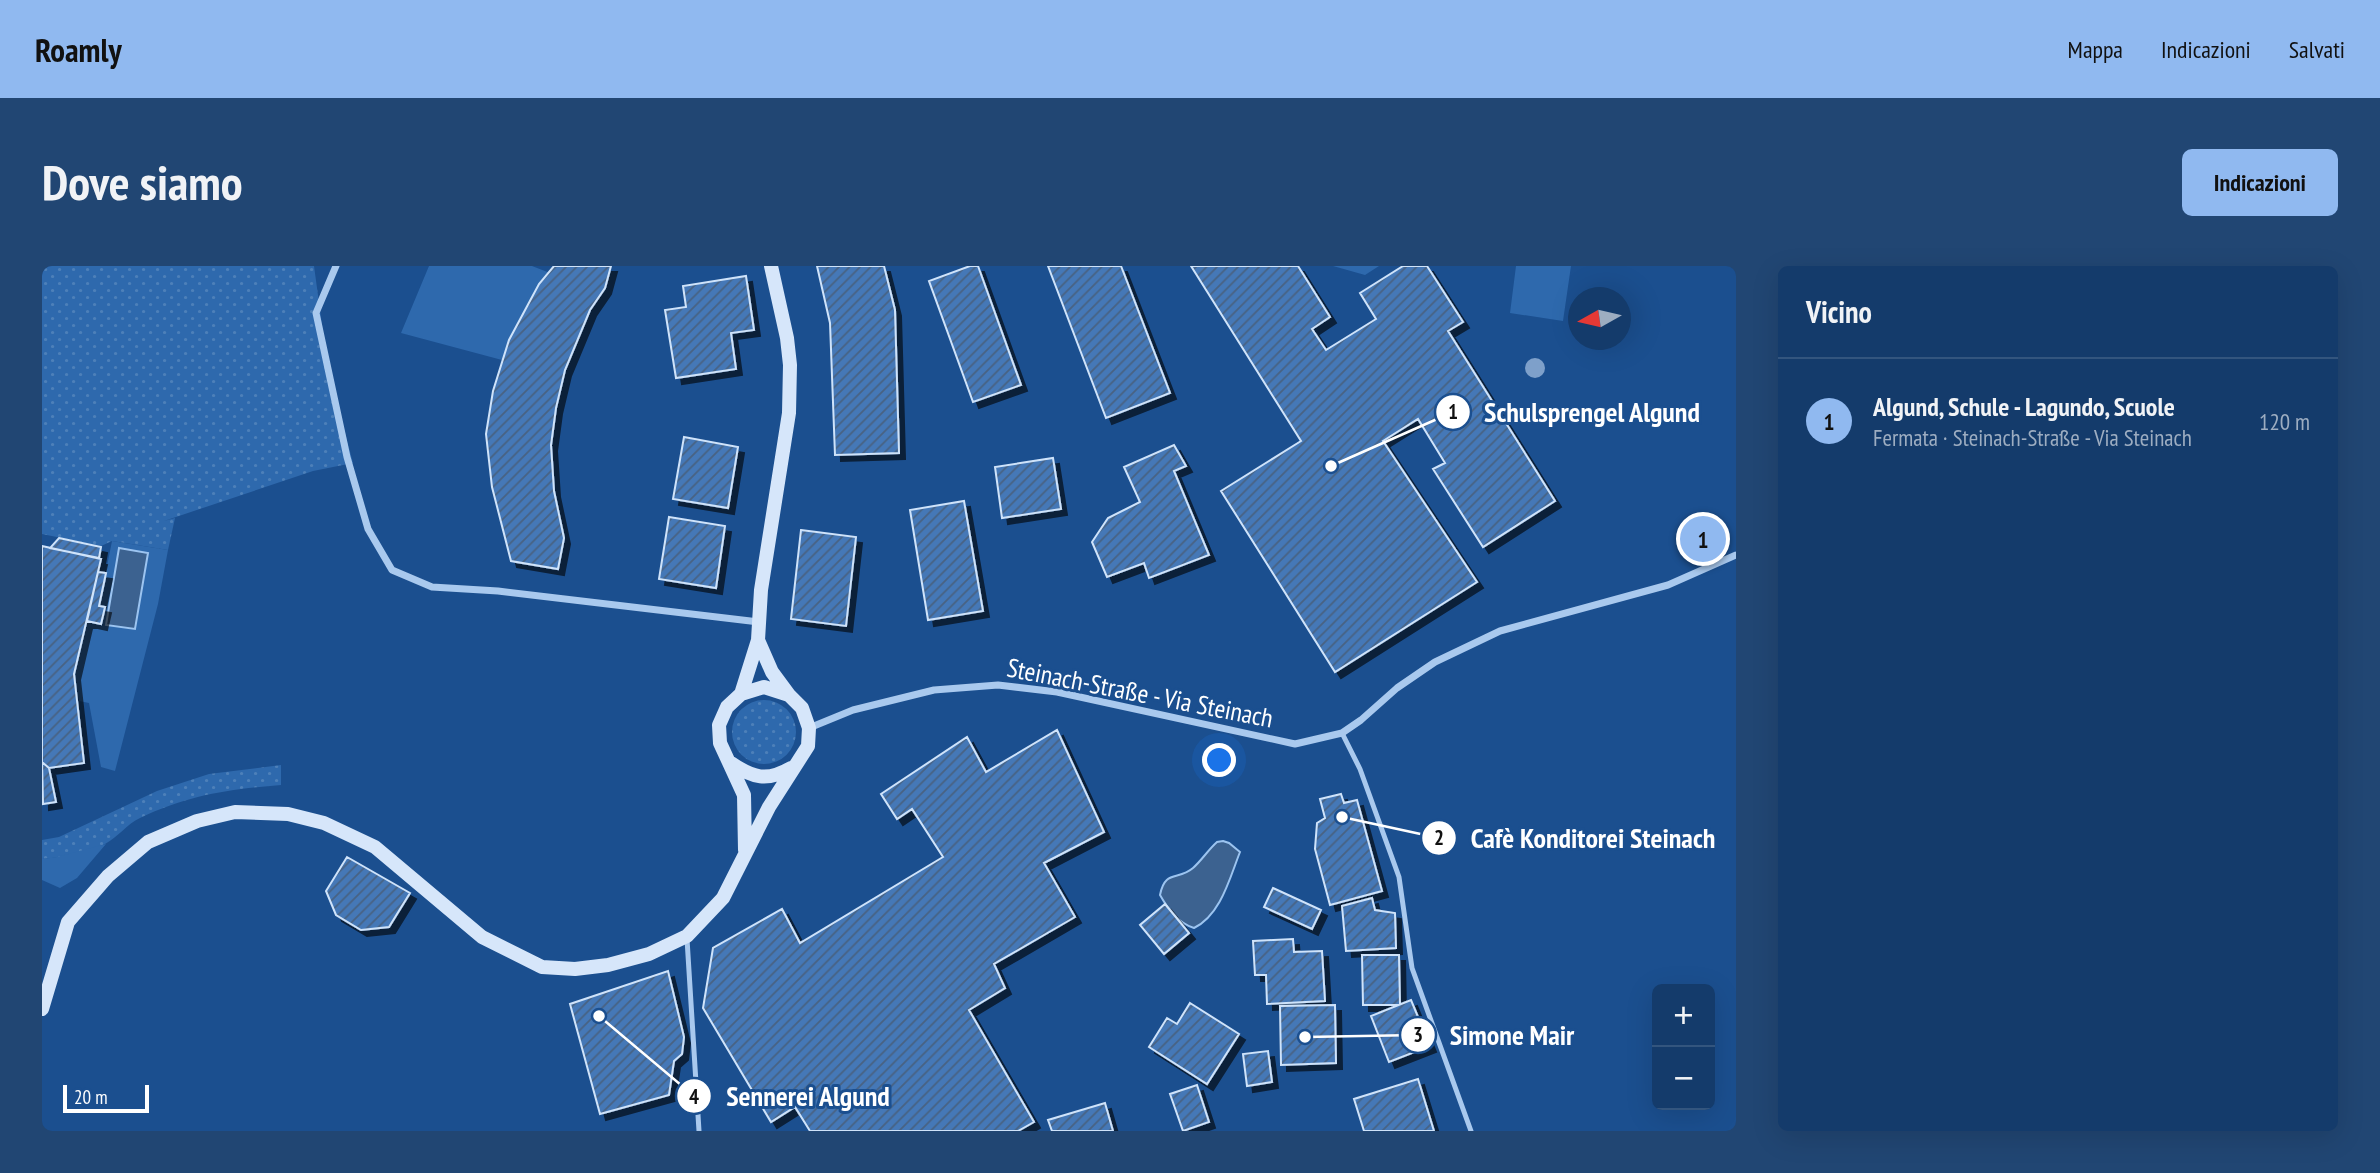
<!DOCTYPE html>
<html lang="it">
<head>
<meta charset="utf-8">
<style>
	body { margin:0; font-family:"PT Sans Narrow",sans-serif; background:#214673; color:#f1f3f6 }
	.controls { position:absolute; right:21px; bottom:21px; display:grid; overflow:hidden; border-radius:10px; box-shadow:0 7px 28px #0002 }
	.controls button { width:63px; height:63px; display:grid; place-items:center; padding:0; border:0; border-bottom:2px solid #33557e; background:#143b6b; color:#f1f3f6; font:35px sans-serif }
	.compass { position:absolute; left:1526px; top:21px; width:63px; height:63px; border-radius:50%; background:#143b6b; box-shadow:0 7px 28px #0002; rotate:262deg }
	.scale { position:absolute; left:21px; bottom:18px; width:86px; box-sizing:border-box; padding-left:7px; border:4px solid #fff; border-top:0; font-size:19px; line-height:24px; white-space:nowrap; color:#fff; -webkit-text-stroke:5px #1b4f8f; paint-order:stroke }
	.you { position:absolute; left:1178px; top:495px; width:24px; height:24px; margin:-18px; border:5px solid #fff; border-radius:50%; background:#1a73e8; box-shadow:0 0 0 10px #1a73e833 }
	.badge { display:grid; place-items:center; width:46px; height:46px; border-radius:50%; background:#90b9f0; color:#111; font-size:23px; font-weight:700 }
	.pin { position:absolute; translate:-50% -50%; border:4px solid #fff; box-shadow:0 2px 7px #0006 }
	.list { margin:0; padding:0; list-style:none }
	h2 { display:flex; justify-content:space-between; align-items:center; height:91px; margin:0; padding:0 28px; font-size:30px }
	h2 small { font-size:23px; font-weight:400; color:#9dadc1 }
	.list li { display:grid; grid-template-columns:46px 1fr auto; gap:21px; align-items:center; box-sizing:border-box; height:126px; padding:0 28px; border-top:2px solid #33557e }
	.list b { display:block; font-size:26px; white-space:nowrap }
	.list p { margin:0; font-size:23px; white-space:nowrap; color:#9dadc1 }
	.list em { font-size:23px; font-style:normal; color:#9dadc1 }
	.map { position:relative; flex:none; width:1694px; height:865px; overflow:hidden; border-radius:10px }
	header { display:flex; align-items:center; gap:42px; box-sizing:border-box; height:98px; padding:0 35px; background:#90b9f0; color:#111 }
	header strong { font-size:33px }
	nav { display:flex; gap:38px; margin-inline-start:auto; font-size:24px }
	.intro { display:flex; align-items:center; justify-content:space-between; box-sizing:border-box; height:168px; padding:0 42px }
	h1 { margin:0; font-size:49px }
	.button { padding:18px 32px; border-radius:10px; background:#90b9f0; color:#111; font-size:24px; font-weight:700 }
	main { display:flex; gap:42px; padding:0 42px }
	aside { flex:1; background:#143b6b; border-radius:10px; box-shadow:0 7px 28px #0002 }
	.map>svg:first-child { display:block }
	.grass { fill:url(#grass-dots) }
	.green { fill:#2e69ad }
	.water { fill:#3c6290; stroke:#9cc4f0; stroke-width:2 }
	.building { fill:url(#building-hatch); stroke:#cfe3fa; stroke-width:2; filter:url(#shadow) }
	.lines { fill:none; stroke-linecap:round; stroke-linejoin:round }
	.service { stroke:#a9c9ee; stroke-width:5 }
	.minor { stroke:#a9c9ee; stroke-width:7 }
	.secondary { stroke:#d6e6fa; stroke-width:14 }
	.tree { fill:#7ea0ca }
	.labels { text-anchor:middle; stroke-width:6; stroke-linejoin:round; paint-order:stroke }
	.street-label { font-size:26px; fill:#fff; stroke:#1b4f8f }
	.leader { fill:none; stroke:#fff; stroke-width:2.5 }
	.callout-dot { fill:#fff; stroke:#1b4f8f; stroke-width:2.5 }
	.mark-label { font-size:21px; text-anchor:middle; font-weight:bold; fill:#111 }
	.callout-label { font-size:28px; text-anchor:middle; font-weight:bold; fill:#fff; stroke:#1b4f8f; stroke-width:6; stroke-linejoin:round; paint-order:stroke }
</style>
</head>
<body>
<header>
<strong>Roamly</strong>
<nav><a>Mappa</a><a>Indicazioni</a><a>Salvati</a></nav>
</header>
<div class="intro"><h1>Dove siamo</h1><a class="button">Indicazioni</a></div>
<main>
<div class="map">
<svg width="1694" height="865" viewBox="0 0 1694 865">
	<defs>
		<pattern id="grass-dots" width="8" height="8" patternUnits="userSpaceOnUse" patternTransform="scale(1.75)"><rect width="8" height="8" fill="#2e69ad"/><path d="M2 2h.1M6 6h.1" fill="none" stroke="#4d80b9" stroke-width="1.8" stroke-linecap="round"/></pattern>
		<pattern id="building-hatch" width="6" height="6" patternUnits="userSpaceOnUse" patternTransform="scale(1.75)"><rect width="6" height="6" fill="#4478b7"/><path d="M-1 1l2-2M0 6l6-6M5 7l2-2" fill="none" stroke="#486282"/></pattern>
		<filter id="shadow"><feDropShadow dx="6" dy="6" stdDeviation="0" flood-color="#0009"/></filter>
	</defs>
	<rect width="100%" height="100%" fill="#1b4f8f"/>
	<path class="grass" d="M 0,0 L 272,0 L 286,103 L 311,197 L 271,205 L 122,255 L 133,252 L 126,284 L 70,275 L 59,280 L 0,268 Z
		M690 466a32 32 0 1 1 64 0a32 32 0 1 1-64 0Z
		M 239,499 L 239,519 C 187,523 146,529 98,552 C 85,558 76,571 63,578 C 45,588 20,591 0,593 L 0,574 L 17,571 L 115,525 L 167,508 Z"/>
	<path class="green" d="M 387,0 L 490,0 L 508,7 L 460,94 L 359,67 Z
		M 1291,0 L 1337,0 L 1323,9 Z
		M 1474,0 L 1529,0 L 1521,55 L 1468,47 Z
		M 70,275 L 126,284 L 116,338 L 73,505 L 59,501 L 47,437 L 37,435 L 32,408 L 45,355 L 59,358 L 63,342 L 57,340 Z
		M 64,578 L 35,612 L 18,622 L 0,614 L 0,593 L 15,591 Z"/>
	<path class="water" d="M 77,282 L 106,287 L 93,363 L 64,359 Z
		M 1181,575 L 1187,577 L 1198,586 C 1188,611 1179,649 1152,662 C 1136,657 1126,643 1118,629 C 1123,603 1136,615 1151,602 C 1160,594 1166,584 1175,576 Z"/>
	<path class="building" d="M 512,0 L 569,0 L 563,22 L 548,44 L 523,104 L 514,142 L 509,179 L 512,225 L 522,272 L 516,303 L 469,295 L 450,221 L 444,168 L 451,125 L 467,74 L 497,18 Z
		M 775,0 L 842,0 L 853,44 L 857,187 L 793,189 L 788,57 Z
		M 928,0 L 936,0 L 979,119 L 931,136 L 887,15 Z
		M 1006,0 L 1079,0 L 1128,127 L 1064,152 Z
		M 1149,0 L 1256,0 L 1288,51 L 1270,63 L 1284,84 L 1334,53 L 1318,27 L 1361,0 L 1385,0 L 1421,56 L 1406,65 L 1513,235 L 1441,281 L 1391,203 L 1403,197 L 1376,153 L 1341,175 L 1435,316 L 1293,406 L 1179,225 L 1259,175 Z
		M 704,10 L 712,64 L 689,67 L 694,103 L 634,112 L 623,44 L 644,41 L 641,20 Z
		M 642,171 L 696,181 L 686,242 L 631,233 Z
		M 1132,179 L 1144,200 L 1132,205 L 1167,289 L 1107,312 L 1102,297 L 1065,311 L 1050,276 L 1066,252 L 1098,236 L 1082,201 Z
		M 1011,192 L 1019,243 L 960,252 L 953,201 Z
		M 922,235 L 941,345 L 886,354 L 868,244 Z
		M 627,251 L 683,260 L 674,322 L 617,313 Z
		M 759,264 L 814,271 L 804,360 L 749,353 Z
		M 17,272 L 59,281 L 57,292 L 8,282 Z
		M 0,280 L 59,293 L 32,408 L 42,497 L 7,502 L 0,496 Z
		M 56,306 L 64,307 L 57,340 L 63,341 L 59,358 L 45,355 Z
		M 1015,464 L 1062,566 L 1002,597 L 1033,651 L 952,698 L 963,722 L 927,744 L 992,856 L 976,865 L 768,865 L 753,841 L 729,856 L 661,742 L 671,682 L 740,643 L 758,677 L 901,591 L 870,543 L 855,553 L 839,528 L 925,471 L 944,506 Z
		M 0,496 L 7,502 L 14,536 L 1,538 Z
		M 1299,528 L 1302,537 L 1315,534 L 1340,625 L 1288,639 L 1273,583 L 1275,557 L 1283,552 L 1278,533 Z
		M 305,591 L 368,627 L 347,661 L 319,664 L 294,649 L 284,625 Z
		M 1231,622 L 1279,644 L 1270,663 L 1222,641 Z
		M 1330,632 L 1333,644 L 1353,647 L 1354,682 L 1304,685 L 1300,640 Z
		M 1123,638 L 1147,667 L 1122,688 L 1098,659 Z
		M 1251,673 L 1252,686 L 1280,685 L 1283,735 L 1225,738 L 1224,709 L 1213,709 L 1211,675 Z
		M 1320,689 L 1357,689 L 1358,739 L 1321,739 Z
		M 626,705 L 642,771 L 640,788 L 632,795 L 627,829 L 558,848 L 528,738 Z
		M 1369,734 L 1388,780 L 1347,796 L 1329,750 Z
		M 1148,737 L 1197,768 L 1165,818 L 1107,781 L 1125,752 L 1135,758 Z
		M 1293,739 L 1294,797 L 1239,799 L 1238,740 Z
		M 1226,785 L 1230,816 L 1205,820 L 1201,788 Z
		M 1376,813 L 1392,865 L 1322,865 L 1312,833 Z
		M 1155,819 L 1167,856 L 1141,865 L 1128,828 Z
		M 1063,837 L 1071,865 L 1010,865 L 1006,854 Z"/>
	<g class="lines">
		<path class="service" d="M 1300,467 L 1318,503 L 1357,611 L 1370,702 L 1429,865
			M 645,673 L 657,865"/>
		<path class="minor" d="M 294,0 L 274,47 L 305,191 L 326,263 L 350,304 L 390,321 L 456,325 L 717,356
			M 767,462 L 811,444 L 892,424 L 956,419 L 1015,426 L 1253,478 L 1300,467 L 1319,454 L 1355,422 L 1393,396 L 1458,365 L 1626,319 L 1694,289"/>
		<path class="secondary" d="M 699,428 L 716,374 L 719,324 L 747,147 L 748,99 L 745,72 L 729,0
			M 689,497 C 711,512 725,516 749,502
			M 703,584 L 702,529 L 678,477 L 677,459 L 685,441 L 699,428 L 722,421 L 747,429
			M 0,743 L 26,656 L 66,610 L 106,576 L 155,555 L 193,546 L 246,548 L 282,557 L 333,581 L 440,671 L 500,701 L 533,703 L 566,699 L 607,688 L 645,670 L 681,632 L 727,541 L 766,480 L 767,462 L 760,442 L 747,429 L 730,406 L 716,374"/>
	</g>
	<circle class="tree" cx="1493" cy="102" r="10"/>
	<g class="labels">
		<g class="street-label">
			<text transform="translate(1098 427) rotate(11)" y="9">Steinach-Straße - Via Steinach</text>
		</g>
	</g>
	<path class="leader" d="M1289 200L1411 146M1300 551L1397 572M1263 771L1376 769M557 750L652 830"/>
	<g class="callout-dot">
		<circle cx="1289" cy="200" r="7"/>
		<circle cx="1300" cy="551" r="7"/>
		<circle cx="1263" cy="771" r="7"/>
		<circle cx="557" cy="750" r="7"/>
		<circle cx="1411" cy="146" r="18"/>
		<circle cx="1397" cy="572" r="18"/>
		<circle cx="1376" cy="769" r="18"/>
		<circle cx="652" cy="830" r="18"/>
	</g>
	<g class="mark-label">
		<text x="1411" y="153">1</text>
		<text x="1397" y="579">2</text>
		<text x="1376" y="776">3</text>
		<text x="652" y="838">4</text>
	</g>
	<g class="callout-label">
		<text x="1550" y="156">Schulsprengel Algund</text>
		<text x="1551" y="582">Cafè Konditorei Steinach</text>
		<text x="1470" y="779">Simone Mair</text>
		<text x="766" y="840">Sennerei Algund</text>
	</g>
</svg>
<div class="controls">
<button>+</button>
<button>−</button>
</div>
<svg class="compass" viewBox="-18 -18 36 36"><path d="M0-13l5 13h-10z" fill="#e53935"/><path d="M0 13l5-13h-10z" fill="#9dadc1"/></svg>
<div class="scale">20 m</div>
<div class="you"></div>
<div class="pin badge" style="left:1661px;top:273px">1</div>
</div>
<aside>
<h2>Vicino<small></small></h2>
<ul class="list">
<li><span class="badge">1</span><div><b>Algund, Schule - Lagundo, Scuole</b><p>Fermata · Steinach-Straße - Via Steinach</p></div><em>120 m</em></li>
</ul>
</aside>
</main>
</body>
</html>
